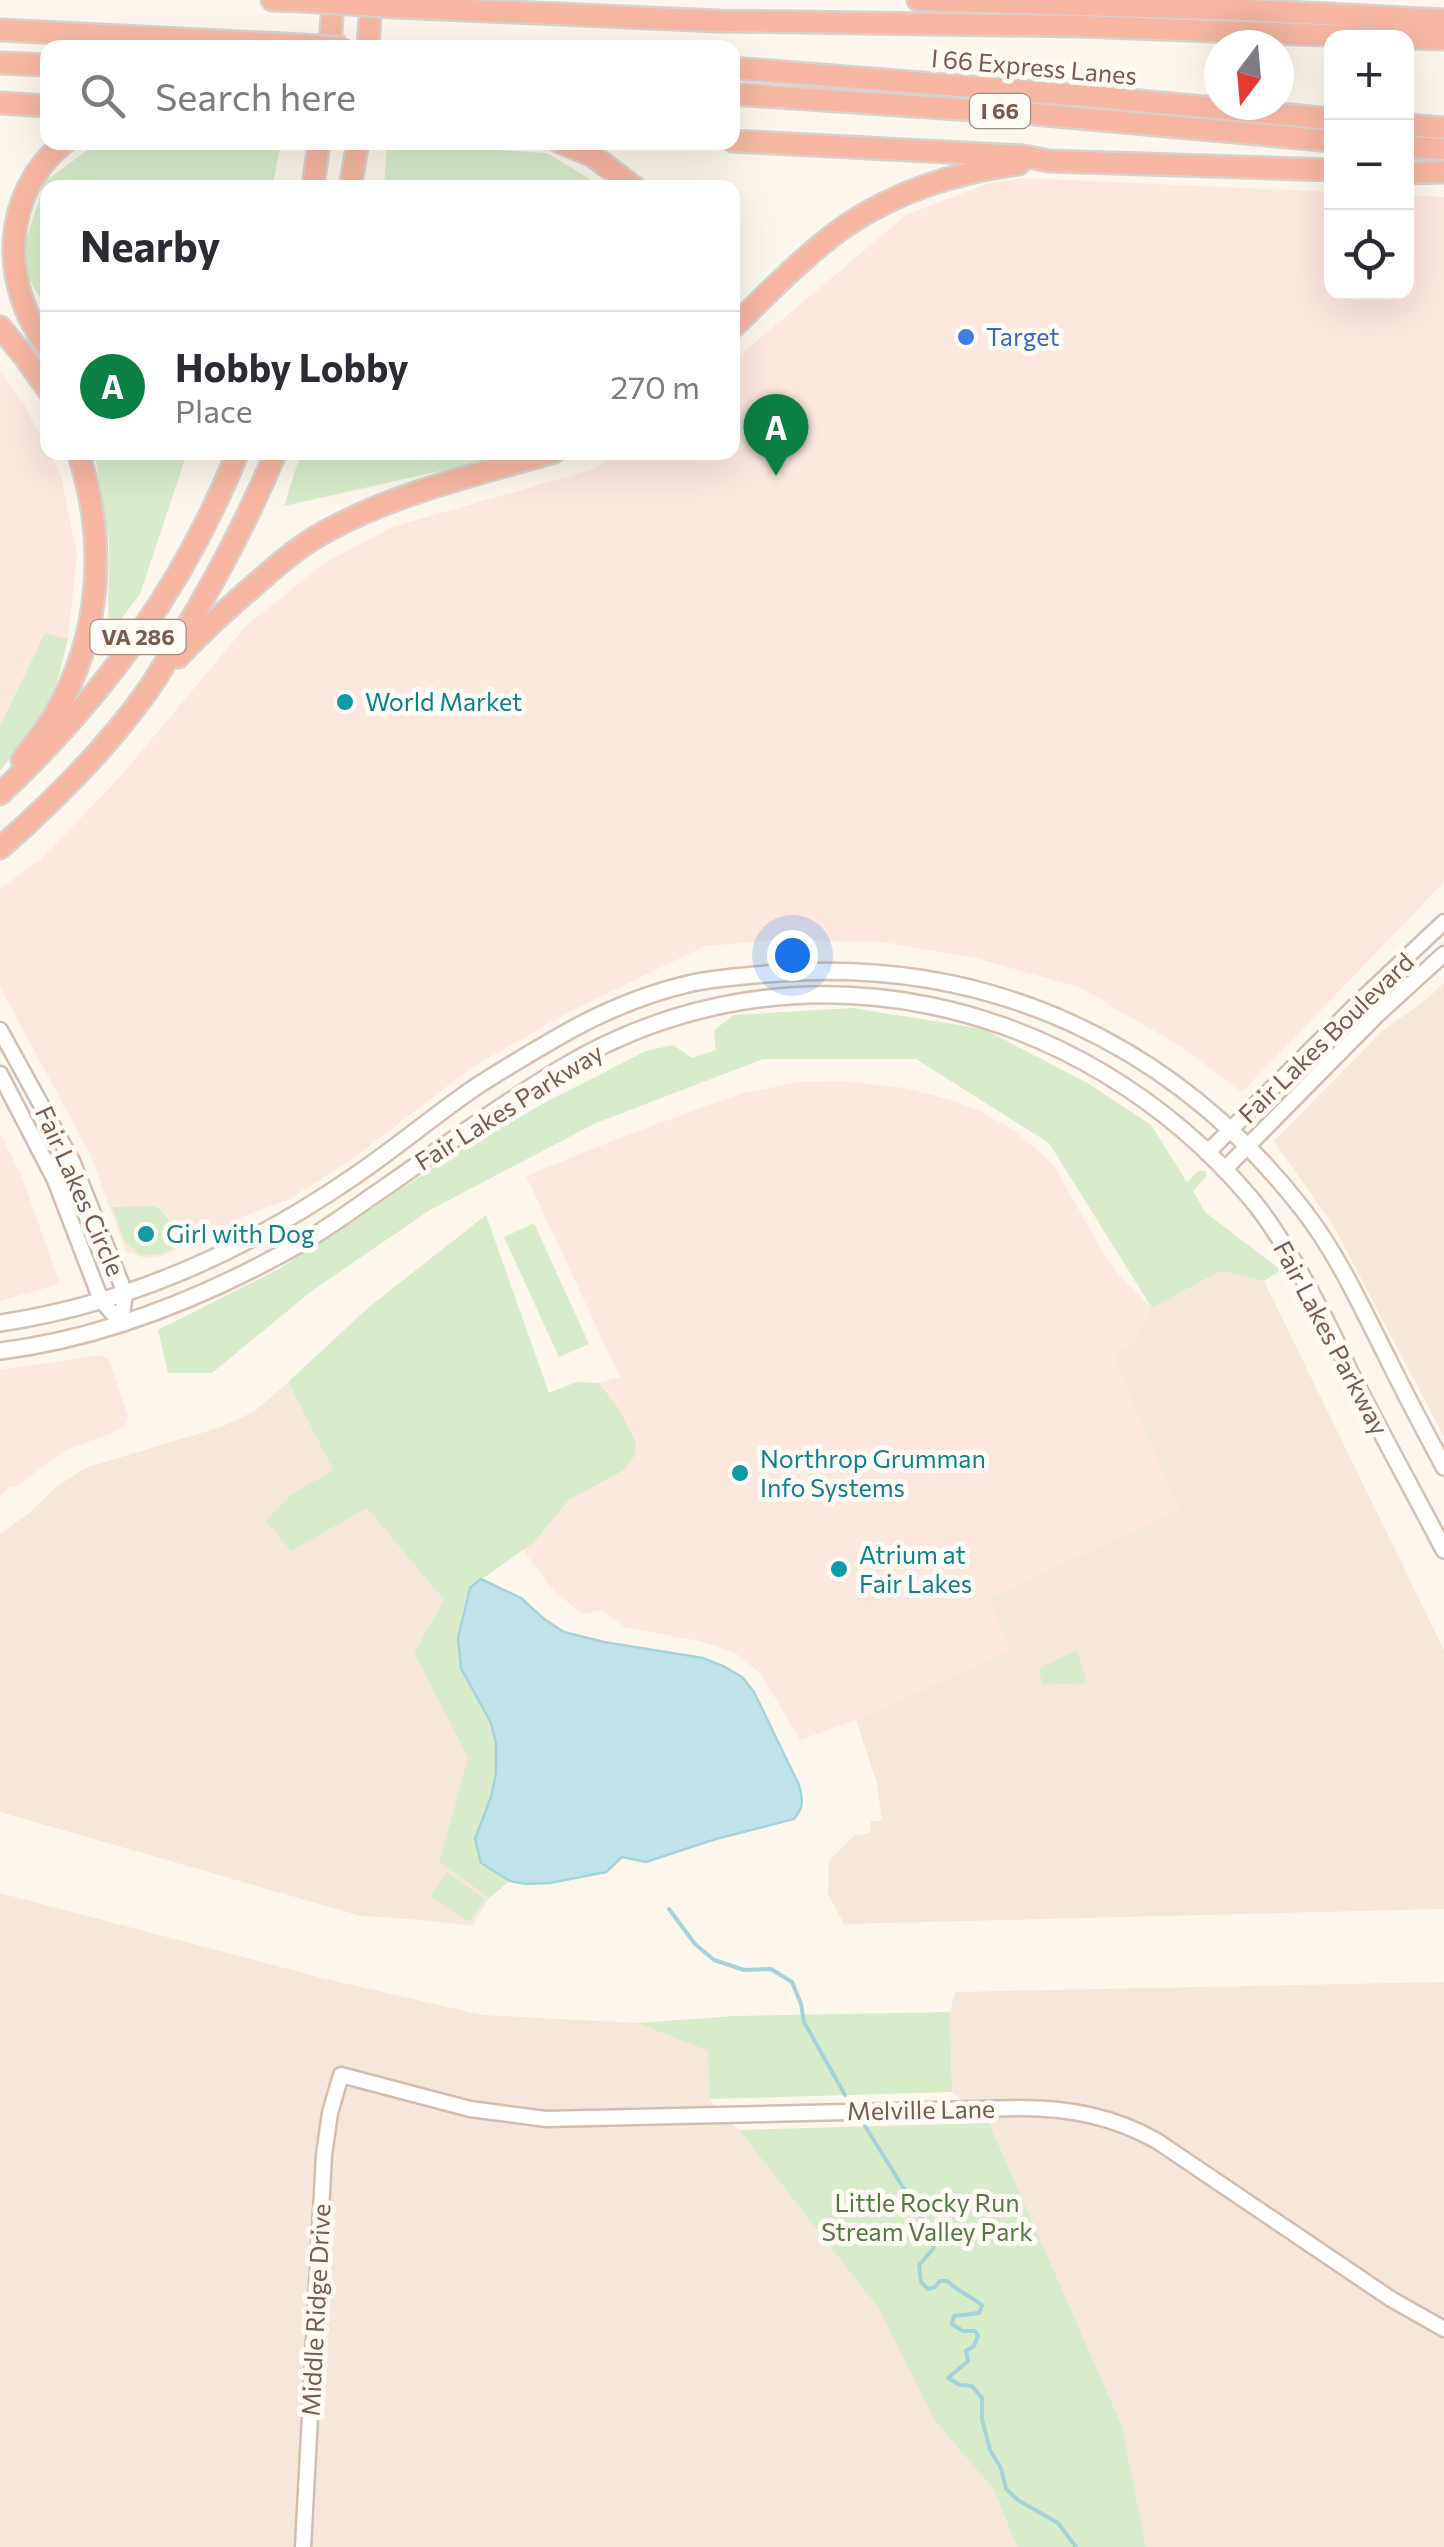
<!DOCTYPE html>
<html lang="en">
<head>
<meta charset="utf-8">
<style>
	body { margin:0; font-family:Commissioner,sans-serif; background:#f2f2f3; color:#2b2b33 }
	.controls { position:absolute; right:30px; top:30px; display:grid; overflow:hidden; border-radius:20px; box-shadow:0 10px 40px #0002 }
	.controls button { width:90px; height:90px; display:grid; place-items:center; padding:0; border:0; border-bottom:2px solid #e1e1e2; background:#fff; color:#2b2b33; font:50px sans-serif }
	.compass { position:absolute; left:1204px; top:30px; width:90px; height:90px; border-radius:50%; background:#fff; box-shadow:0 10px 40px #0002; rotate:196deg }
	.you { position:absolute; left:792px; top:955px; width:35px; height:35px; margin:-25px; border:8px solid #fff; border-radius:50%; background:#1a73e8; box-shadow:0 0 0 15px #1a73e833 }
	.badge { display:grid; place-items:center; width:65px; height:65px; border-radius:50%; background:#0b8043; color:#fff; font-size:32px; font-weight:700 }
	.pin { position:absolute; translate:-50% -82px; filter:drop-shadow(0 2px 5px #0008) }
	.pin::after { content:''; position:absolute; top:52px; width:35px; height:30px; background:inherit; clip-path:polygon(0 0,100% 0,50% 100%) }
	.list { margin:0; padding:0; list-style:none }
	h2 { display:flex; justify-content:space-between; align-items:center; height:130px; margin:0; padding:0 40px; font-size:42px }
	h2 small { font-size:32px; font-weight:400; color:#7c7c81 }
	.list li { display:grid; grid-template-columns:65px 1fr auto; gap:30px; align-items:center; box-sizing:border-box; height:150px; padding:0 40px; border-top:2px solid #e1e1e2 }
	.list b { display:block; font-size:38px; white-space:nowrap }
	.list p { margin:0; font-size:32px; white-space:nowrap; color:#7c7c81 }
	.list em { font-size:32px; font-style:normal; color:#7c7c81 }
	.icon { flex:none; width:55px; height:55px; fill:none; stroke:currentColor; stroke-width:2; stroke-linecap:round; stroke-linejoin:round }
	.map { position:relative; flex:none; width:1444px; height:2547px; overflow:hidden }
	.search { position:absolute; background:#fff; box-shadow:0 10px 40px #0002; left:40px; top:40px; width:700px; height:110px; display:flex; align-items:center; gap:25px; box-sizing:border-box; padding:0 35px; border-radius:20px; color:#7c7c81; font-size:38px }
	.panel { position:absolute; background:#fff; box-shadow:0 10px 40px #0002; left:40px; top:180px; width:700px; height:280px; border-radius:20px }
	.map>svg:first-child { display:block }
	.residential { fill:#f5e8da }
	.commercial { fill:#fde8e0 }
	.green { fill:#d8ecc9 }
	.water { fill:#bfe3e8; stroke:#a5d3da; stroke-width:2.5 }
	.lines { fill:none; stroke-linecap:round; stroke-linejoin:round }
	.stream { stroke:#a5d3da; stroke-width:4 }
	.tertiary-casing { stroke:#d1beb0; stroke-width:19 }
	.secondary-casing { stroke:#d6c0b0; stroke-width:20 }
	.motorway-casing { stroke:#dad1cd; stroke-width:25 }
	.tertiary { stroke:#fff; stroke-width:14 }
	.secondary { stroke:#fff; stroke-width:15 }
	.motorway { stroke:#f7b7a3; stroke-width:20 }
	.motorway-bridge-casing { stroke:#dad1cd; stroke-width:25; stroke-linecap:butt }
	.motorway-bridge { stroke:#f7b7a3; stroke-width:20 }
	.shop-dot { fill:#3f7fe0; stroke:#fffaf3; stroke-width:4 }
	.culture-dot { fill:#0f9aa8; stroke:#fffaf3; stroke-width:4 }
	.labels { text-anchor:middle; stroke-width:10; stroke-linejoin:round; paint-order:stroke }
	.shield { fill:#fffaf3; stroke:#a28b7f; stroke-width:2.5 }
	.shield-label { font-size:22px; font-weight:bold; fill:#7a5c4d }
	.street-label { font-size:25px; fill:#7a5c4d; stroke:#fffaf3 }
	.shop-label { font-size:25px; fill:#366cbe; stroke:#fffaf3; text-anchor:start }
	.culture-label { font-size:25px; fill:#0d838f; stroke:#fffaf3; text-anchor:start }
	.park-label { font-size:25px; fill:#537a41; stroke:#fffaf3 }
</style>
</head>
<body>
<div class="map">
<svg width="1444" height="2547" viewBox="0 0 1444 2547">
	<rect width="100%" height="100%" fill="#fdf6ec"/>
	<path class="residential" d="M 1444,983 L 1444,1437 L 1333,1225 L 1274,1141 L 1382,1031 L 1427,999 Z
		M 1222,1271 L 1264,1281 L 1444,1650 L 1444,1909 L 844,1924 L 828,1894 L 829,1861 L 855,1835 L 870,1833 L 871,1821 L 882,1821 L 877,1784 L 856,1720 L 1010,1650 L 988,1598 L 1178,1510 L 1113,1356 L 1132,1343 L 1152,1308 Z
		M 288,1382 L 333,1470 L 290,1495 L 291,1551 L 367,1507 L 444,1600 L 414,1654 L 468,1758 L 439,1862 L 489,1898 L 472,1926 L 423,1920 L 361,1916 L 0,1812 L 0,1534 L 28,1514 L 56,1487 L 85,1468 L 221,1427 L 255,1411 Z
		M 0,1893 L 326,1979 L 483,2015 L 637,2023 L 708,2051 L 709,2099 L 739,2130 L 879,2309 L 935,2421 L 994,2490 L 1017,2547 L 0,2547 Z
		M 1444,1982 L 1444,2547 L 1146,2547 L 1122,2426 L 989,2123 L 952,2092 L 950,2012 L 955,1992 Z"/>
	<path class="commercial" d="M 1024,178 L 1331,192 L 1332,292 L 1406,292 L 1407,195 L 1444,197 L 1444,882 L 1242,1092 L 1183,1048 L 1079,987 L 975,958 L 883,942 L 778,940 L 705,946 L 569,1012 L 471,1068 L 355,1157 L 288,1200 L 249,1214 L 163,1256 L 145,1258 L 126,1252 L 90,1154 L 0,987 L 0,889 L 41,859 L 119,778 L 247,625 L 323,564 L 392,527 L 594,469 L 617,453 L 732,452 L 733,361 L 906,215 L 988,183 Z
		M 0,372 L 23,402 L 61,476 L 77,555 L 68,639 L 0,731 Z
		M 842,1081 L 905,1088 L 955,1101 L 978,1110 L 1015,1131 L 1045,1157 L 1056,1169 L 1106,1258 L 1120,1276 L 1152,1308 L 1132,1343 L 1113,1357 L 1179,1510 L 988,1598 L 1010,1650 L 856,1720 L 800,1740 L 761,1674 L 734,1652 L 699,1641 L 624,1627 L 601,1610 L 582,1614 L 554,1591 L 522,1549 L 533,1543 L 569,1500 L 624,1470 L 619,1409 L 599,1383 L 620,1377 L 526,1176 L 629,1134 L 740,1094 L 800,1082 Z
		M 0,1133 L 22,1177 L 60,1284 L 0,1301 Z
		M 100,1355 L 108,1359 L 113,1371 L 128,1417 L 126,1425 L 115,1432 L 66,1450 L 17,1486 L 9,1487 L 0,1497 L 0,1370 Z"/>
	<path class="green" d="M 108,143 L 281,143 L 272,187 L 48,188 L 47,309 L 28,277 L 26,241 L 44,182 L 92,147 Z
		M 387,143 L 547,153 L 603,187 L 384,187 Z
		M 95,453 L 187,453 L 140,594 L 108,637 L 109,542 Z
		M 301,453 L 520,453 L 284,506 Z
		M 45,633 L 68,639 L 52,704 L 0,771 L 0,726 Z
		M 853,1008 L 984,1029 L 1089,1084 L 1151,1125 L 1187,1182 L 1198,1171 L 1205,1171 L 1207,1176 L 1193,1191 L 1205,1212 L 1281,1270 L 1264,1281 L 1221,1271 L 1152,1308 L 1049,1143 L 916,1059 L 763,1059 L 596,1123 L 430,1210 L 313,1290 L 212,1373 L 168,1373 L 158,1330 L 279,1269 L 453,1155 L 546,1102 L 646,1051 L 673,1045 L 692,1058 L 716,1050 L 714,1030 L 734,1015 Z
		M 156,1206 L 174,1225 L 188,1227 L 200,1236 L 162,1254 L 141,1256 L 124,1240 L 112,1207 Z
		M 486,1215 L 549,1393 L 576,1382 L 599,1383 L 619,1409 L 636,1443 L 635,1455 L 624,1470 L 569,1500 L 533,1543 L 469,1588 C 462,1614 452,1645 463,1671 C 473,1695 492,1715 496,1741 C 501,1776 487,1807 475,1839 L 493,1872 L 510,1881 L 489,1898 L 439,1862 L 468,1758 L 414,1653 L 444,1600 L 367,1508 L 291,1551 L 266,1521 L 290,1495 L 333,1470 L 288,1382 L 369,1307 Z
		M 534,1223 L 589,1344 L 559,1357 L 504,1237 Z
		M 1077,1650 L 1087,1683 L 1043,1685 L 1039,1671 L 1042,1667 Z
		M 447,1872 L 485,1899 L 469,1922 L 430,1896 Z
		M 950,2012 L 952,2092 L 709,2099 L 708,2051 L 637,2023 L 735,2016 Z
		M 989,2123 L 1122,2426 L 1146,2547 L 1017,2547 L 994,2490 L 935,2421 L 879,2309 L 739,2130 Z"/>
	<path class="water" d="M 481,1579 L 521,1598 L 544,1619 L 564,1632 L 604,1642 L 703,1658 L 723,1666 L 742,1677 L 754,1692 L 799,1785 C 803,1800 804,1807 794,1819 L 716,1839 L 646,1862 L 622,1857 L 606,1872 L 550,1883 L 526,1884 L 510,1881 L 481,1863 L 475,1839 L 491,1797 L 496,1774 L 496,1743 L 491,1723 L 461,1668 L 458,1638 L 470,1588 Z"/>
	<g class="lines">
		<path class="stream" d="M 669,1909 L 695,1944 L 714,1960 L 744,1970 L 771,1969 L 792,1982 L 801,2004 L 804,2022 L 845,2095
			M 865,2126 L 924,2221 L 936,2235 L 933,2249 L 919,2265 L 921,2282 L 928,2289 L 935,2287 L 940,2281 L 947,2281 C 958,2291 970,2296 982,2305 L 979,2313 L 954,2316 L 952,2324 L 963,2331 L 975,2331 L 978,2336 L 974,2346 L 966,2351 L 968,2361 L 948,2378 L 960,2385 L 972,2386 L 982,2398 L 982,2419 L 990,2450 L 1001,2468 L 1006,2489 L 1018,2500 L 1058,2523 L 1076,2547"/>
		<defs>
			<path id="tertiary" d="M 0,1030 L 72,1161 L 125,1293 L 121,1323
				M 0,1074 L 55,1180 L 101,1300 L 121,1323
				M 1207,1153 L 1361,1000 L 1444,922
				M 1224,1170 L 1376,1016 L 1444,954
				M 303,2547 L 324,2155 L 330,2113 L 341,2075 L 470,2109 L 546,2119 L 1019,2108 C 1068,2108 1113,2116 1157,2141 L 1391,2299 L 1444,2329"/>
			<path id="secondary" d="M 0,1323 C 129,1304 249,1249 356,1175 C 397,1147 436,1114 477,1086 C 502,1070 527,1055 553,1040 C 595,1015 644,994 692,983 C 720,977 751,975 780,973 C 991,958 1175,1044 1304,1211 C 1338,1255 1362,1308 1387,1357 C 1405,1394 1425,1431 1444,1467
				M 0,1351 C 106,1338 212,1294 305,1241 C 333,1225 360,1204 387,1186 C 444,1146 501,1105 560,1069 C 793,928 1083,997 1253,1201 C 1283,1238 1311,1291 1332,1333 C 1339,1347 1344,1361 1351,1374 C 1381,1433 1413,1491 1444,1550"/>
			<path id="motorway" d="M 272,0 L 303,1
				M 918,0 L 1247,10 L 1444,20
				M 396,7 L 719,21 L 1080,26 L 1403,38
				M 0,30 L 302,45
				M 1406,38 L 1444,39
				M 330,48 L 333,0
				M 368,48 L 371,0
				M 0,63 L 48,65
				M 732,68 L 1087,96 L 1332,119
				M 732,94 L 1034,114 L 1332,141
				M 0,103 L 48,106
				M 1406,125 L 1444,128
				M 732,141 L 1023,156 L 1049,161 L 1332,170
				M 560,142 L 593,156 L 635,188
				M 1406,147 L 1444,149
				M 1406,173 L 1444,172
				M 313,188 L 319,142
				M 350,188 L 358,142
				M 0,327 L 24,356 L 48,390
				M 732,328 C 769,293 805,254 847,225 C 898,191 958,172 1019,164
				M 48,348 C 0,285 0,194 65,142
				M 178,657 C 201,633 225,611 250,589 C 273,569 296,548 323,533 C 394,493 476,475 554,452
				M 22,760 C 33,746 45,731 54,716 C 102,635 107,540 78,452
				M 0,794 C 104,696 184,586 238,452
				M 0,848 C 53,802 104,751 146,693 C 159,675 170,654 182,635 C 218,576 249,516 276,452"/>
		</defs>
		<use href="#tertiary" class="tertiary-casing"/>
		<use href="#secondary" class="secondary-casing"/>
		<use href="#motorway" class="motorway-casing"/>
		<use href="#tertiary" class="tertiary"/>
		<use href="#secondary" class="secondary"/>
		<use href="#motorway" class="motorway"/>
		<defs>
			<path id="motorway-bridge" d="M 303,1 L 396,7
				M 302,45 L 345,48"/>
		</defs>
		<use href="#motorway-bridge" class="motorway-bridge-casing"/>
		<use href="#motorway-bridge" class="motorway-bridge"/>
	</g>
	<circle class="shop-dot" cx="966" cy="337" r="10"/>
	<g class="culture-dot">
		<circle cx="345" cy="702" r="10"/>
		<circle cx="146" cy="1234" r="10"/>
		<circle cx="740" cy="1473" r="10"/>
		<circle cx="839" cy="1569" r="10"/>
	</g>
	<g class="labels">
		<g class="shield">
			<rect x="970" y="94" width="60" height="34" rx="8"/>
			<rect x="90.5" y="620" width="95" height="34" rx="8"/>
		</g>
		<g class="shield-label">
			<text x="1000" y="119">I 66</text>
			<text x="138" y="645">VA 286</text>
		</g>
		<g class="street-label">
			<text transform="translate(1034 67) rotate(5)" y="9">I 66 Express Lanes</text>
			<text transform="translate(1326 1038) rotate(-44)" y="9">Fair Lakes Boulevard</text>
			<text transform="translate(509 1107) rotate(-32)" y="9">Fair Lakes Parkway</text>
			<text transform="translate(80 1191) rotate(66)" y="9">Fair Lakes Circle</text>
			<text transform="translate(1331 1338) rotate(62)" y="9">Fair Lakes Parkway</text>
			<text transform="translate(921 2110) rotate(-1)" y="9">Melville Lane</text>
			<text transform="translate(316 2310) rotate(-87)" y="9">Middle Ridge Drive</text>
		</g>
		<g class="shop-label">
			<text x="986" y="346">Target</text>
		</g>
		<g class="culture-label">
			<text x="365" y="711">World Market</text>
			<text x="166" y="1243">Girl with Dog</text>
			<text x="760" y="1468">Northrop Grumman<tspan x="760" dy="29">Info Systems</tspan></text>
			<text x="859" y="1564">Atrium at<tspan x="859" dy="29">Fair Lakes</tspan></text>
		</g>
		<g class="park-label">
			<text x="927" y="2212">Little Rocky Run<tspan x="927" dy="29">Stream Valley Park</tspan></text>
		</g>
	</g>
</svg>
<div class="controls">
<button>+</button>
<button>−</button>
<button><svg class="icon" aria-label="locate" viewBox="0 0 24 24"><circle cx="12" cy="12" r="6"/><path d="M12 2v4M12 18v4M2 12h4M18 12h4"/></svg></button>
</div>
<svg class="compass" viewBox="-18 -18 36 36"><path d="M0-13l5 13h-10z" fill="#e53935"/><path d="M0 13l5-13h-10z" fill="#7c7c81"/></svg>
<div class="you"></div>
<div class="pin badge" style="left:776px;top:476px">A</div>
<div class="search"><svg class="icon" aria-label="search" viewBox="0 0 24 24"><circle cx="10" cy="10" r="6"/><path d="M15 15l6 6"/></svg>Search here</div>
<section class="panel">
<h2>Nearby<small></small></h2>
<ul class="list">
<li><span class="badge">A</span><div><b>Hobby Lobby</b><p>Place</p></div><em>270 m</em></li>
</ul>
</section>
</div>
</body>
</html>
